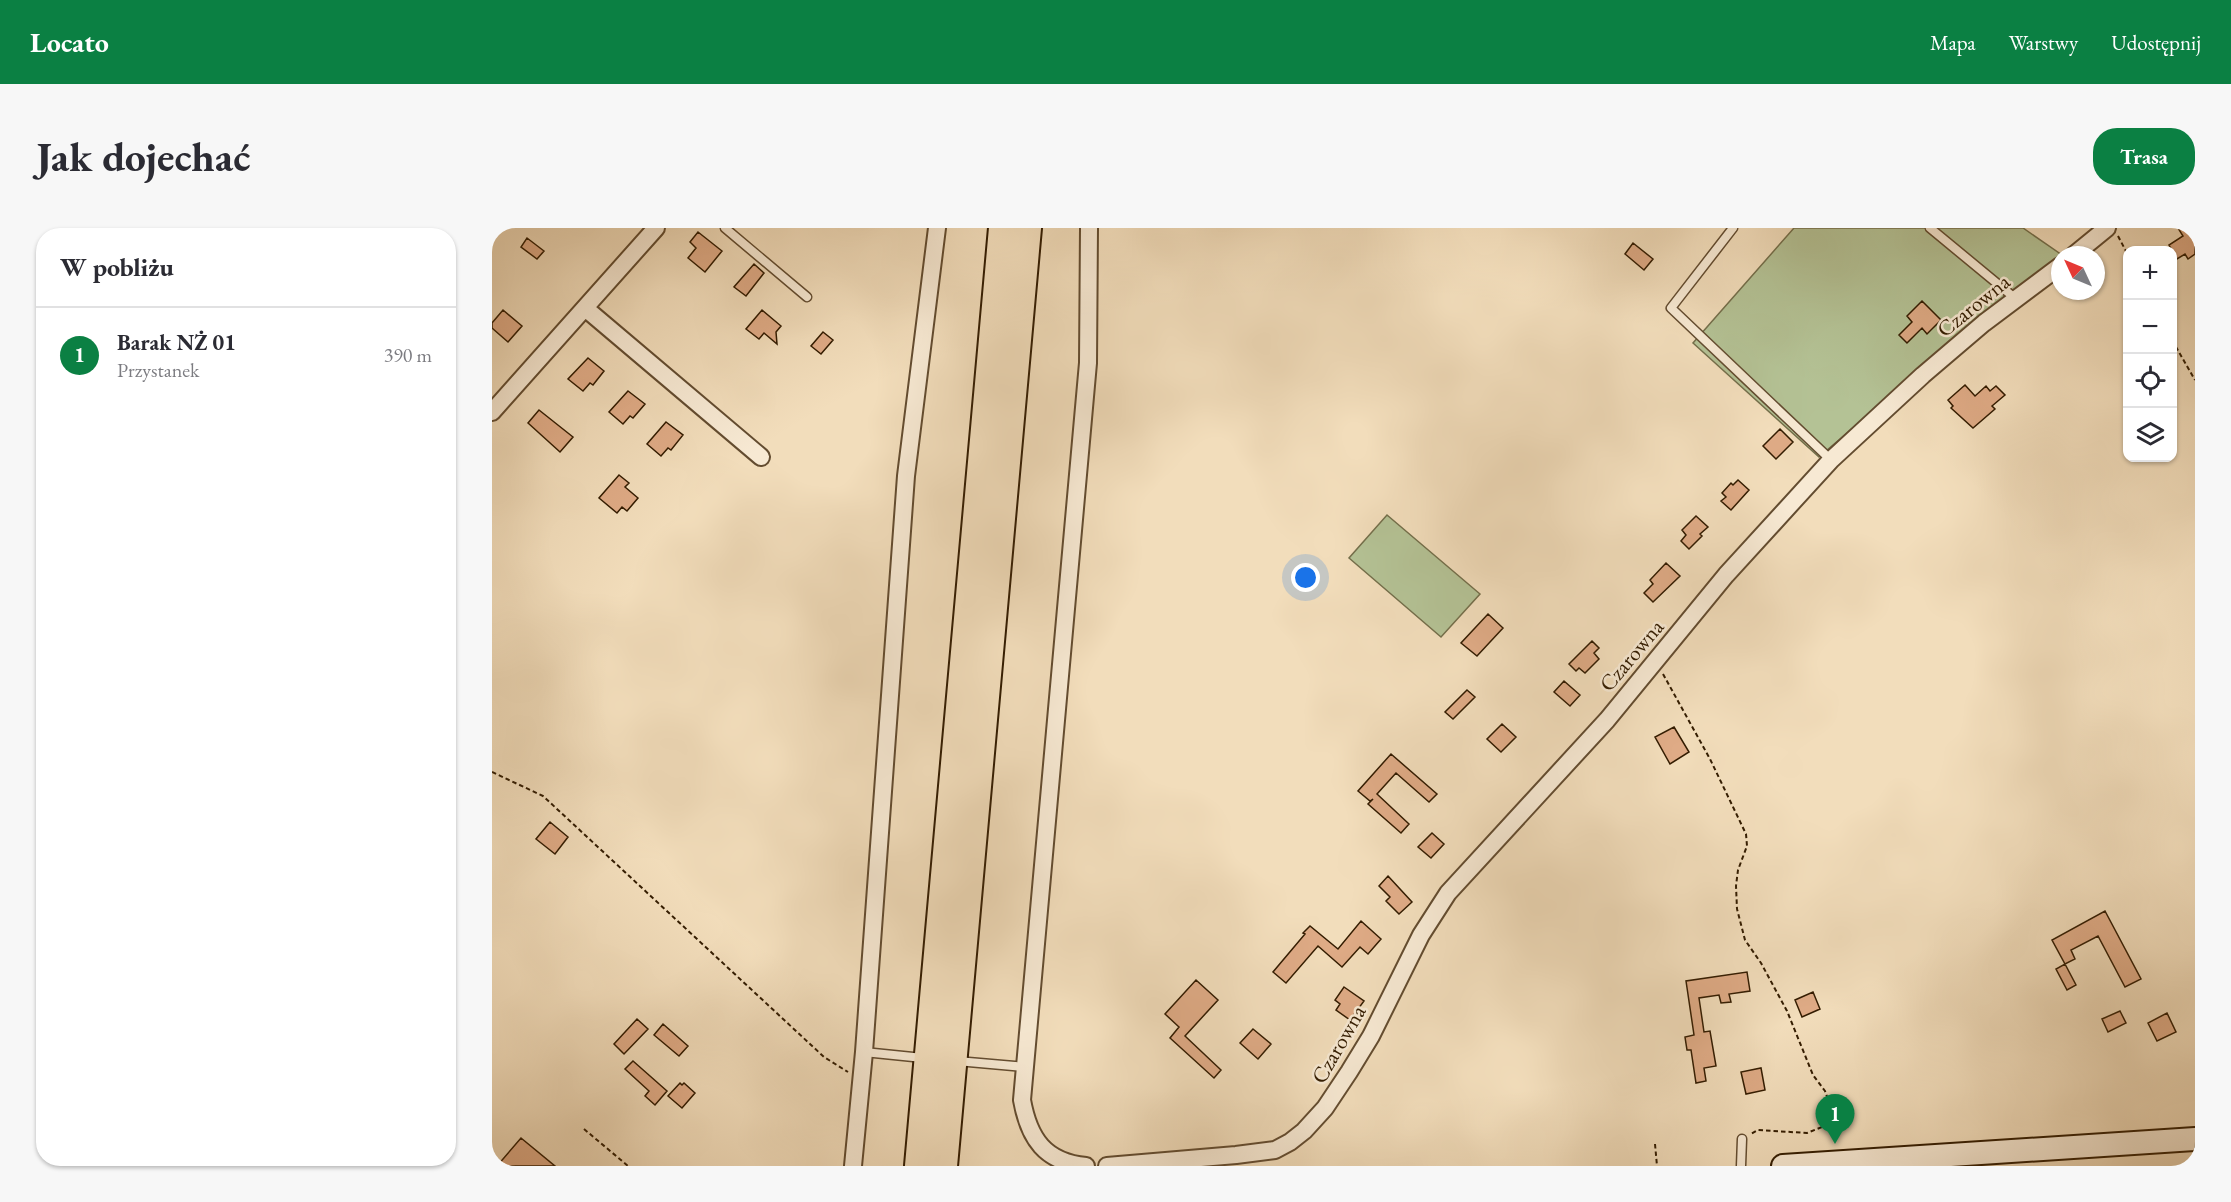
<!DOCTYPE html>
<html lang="pl">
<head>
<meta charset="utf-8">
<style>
	body { margin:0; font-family:"EB Garamond",serif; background:#f7f7f7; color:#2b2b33 }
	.controls { position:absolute; right:18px; top:18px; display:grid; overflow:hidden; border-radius:12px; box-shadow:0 2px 4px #0004 }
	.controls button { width:54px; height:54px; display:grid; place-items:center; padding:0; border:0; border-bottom:2px solid #e1e1e2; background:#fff; color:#2b2b33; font:30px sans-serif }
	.compass { position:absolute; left:1559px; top:18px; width:54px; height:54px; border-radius:50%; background:#fff; box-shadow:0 2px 4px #0004; rotate:314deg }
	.you { position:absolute; left:814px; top:350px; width:21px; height:21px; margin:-15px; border:4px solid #fff; border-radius:50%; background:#1a73e8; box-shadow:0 0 0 9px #1a73e833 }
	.badge { display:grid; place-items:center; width:39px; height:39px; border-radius:50%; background:#0b8043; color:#fff; font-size:20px; font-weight:700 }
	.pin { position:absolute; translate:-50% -50px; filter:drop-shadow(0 2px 3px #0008) }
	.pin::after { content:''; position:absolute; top:32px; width:21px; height:18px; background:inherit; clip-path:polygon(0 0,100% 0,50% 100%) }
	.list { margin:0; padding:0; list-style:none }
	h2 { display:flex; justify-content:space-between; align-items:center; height:78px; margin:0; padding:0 24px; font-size:26px }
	h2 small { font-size:20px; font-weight:400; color:#7c7c81 }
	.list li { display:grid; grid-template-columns:39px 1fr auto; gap:18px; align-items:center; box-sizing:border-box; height:96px; padding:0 24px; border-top:2px solid #e1e1e2 }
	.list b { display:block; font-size:22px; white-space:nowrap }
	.list p { margin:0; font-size:20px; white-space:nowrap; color:#7c7c81 }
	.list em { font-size:20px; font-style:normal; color:#7c7c81 }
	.icon { flex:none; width:33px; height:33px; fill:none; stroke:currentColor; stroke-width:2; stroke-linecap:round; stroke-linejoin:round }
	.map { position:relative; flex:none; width:1703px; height:938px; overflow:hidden; border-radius:24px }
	header { display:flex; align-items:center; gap:36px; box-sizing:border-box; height:84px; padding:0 30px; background:#0b8043; color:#fff }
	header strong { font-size:28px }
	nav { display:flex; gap:33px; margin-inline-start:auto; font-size:21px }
	.intro { display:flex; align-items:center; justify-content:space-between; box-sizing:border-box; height:144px; padding:0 36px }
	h1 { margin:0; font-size:42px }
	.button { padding:15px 27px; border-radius:24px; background:#0b8043; color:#fff; font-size:21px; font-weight:700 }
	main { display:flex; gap:36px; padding:0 36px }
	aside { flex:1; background:#fff; border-radius:24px; box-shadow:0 2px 4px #0004 }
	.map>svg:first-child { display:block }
	.green { fill:#b4c295; stroke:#746f4b; stroke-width:1.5 }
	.building { fill:#dfab86; stroke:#331c01; stroke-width:1.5 }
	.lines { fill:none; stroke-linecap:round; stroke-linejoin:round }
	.lane-casing { stroke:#634c30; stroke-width:11 }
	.street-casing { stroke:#634c30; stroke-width:20 }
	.secondary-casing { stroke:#331c01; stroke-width:26 }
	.highway-casing { stroke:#331c01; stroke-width:32 }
	.path { stroke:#331c01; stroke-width:2; stroke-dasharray:4.5 3; stroke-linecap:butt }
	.lane { stroke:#f7e9d3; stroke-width:8 }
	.street { stroke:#f7e9d3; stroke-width:16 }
	.secondary { stroke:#f7e9d3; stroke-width:22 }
	.highway { stroke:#f2ddbb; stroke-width:28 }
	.labels { text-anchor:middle; stroke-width:5; stroke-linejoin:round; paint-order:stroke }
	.street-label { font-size:22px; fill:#331c01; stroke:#f7e9d3 }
</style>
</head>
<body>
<header>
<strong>Locato</strong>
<nav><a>Mapa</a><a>Warstwy</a><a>Udostępnij</a></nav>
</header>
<div class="intro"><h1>Jak dojechać</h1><a class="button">Trasa</a></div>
<main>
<aside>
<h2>W pobliżu<small></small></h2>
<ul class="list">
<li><span class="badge">1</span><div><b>Barak NŻ 01</b><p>Przystanek</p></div><em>390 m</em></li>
</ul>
</aside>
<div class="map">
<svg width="1703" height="938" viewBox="0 0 1703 938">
	<rect width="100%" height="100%" fill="#f2ddbb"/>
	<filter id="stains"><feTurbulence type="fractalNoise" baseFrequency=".00333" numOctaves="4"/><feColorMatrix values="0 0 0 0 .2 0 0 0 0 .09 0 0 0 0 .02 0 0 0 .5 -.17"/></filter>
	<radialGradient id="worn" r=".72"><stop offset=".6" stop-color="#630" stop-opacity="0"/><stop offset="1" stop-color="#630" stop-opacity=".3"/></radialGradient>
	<path class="green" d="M 1302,0 L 1531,0 L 1570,27 L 1510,72 L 1327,229 L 1201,115 Z
		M 895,287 L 988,366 L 949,409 L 857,330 Z"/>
	<path class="building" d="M 1686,0 L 1703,0 L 1703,26 L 1696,31 L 1693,26 L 1685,31 L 1677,17 L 1691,8 Z
		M 206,4 L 230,23 L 213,44 L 196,30 L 204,20 L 198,14 Z
		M 35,10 L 52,23 L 45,31 L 29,19 Z
		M 1141,15 L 1161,31 L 1152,42 L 1133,26 Z
		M 262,36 L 272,45 L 254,68 L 242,59 Z
		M 1430,73 L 1449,92 L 1435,106 L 1430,100 L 1415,115 L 1407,107 L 1420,94 L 1415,88 Z
		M 11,82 L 30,98 L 16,114 L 0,100 L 0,95 Z
		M 270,82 L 289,98 L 284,104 L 285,116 L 272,105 L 267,111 L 254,101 Z
		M 331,104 L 341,112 L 329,126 L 319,118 Z
		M 96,130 L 112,143 L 101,157 L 98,155 L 91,163 L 76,151 Z
		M 1473,157 L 1483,168 L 1494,158 L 1498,163 L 1504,158 L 1513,167 L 1500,178 L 1503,181 L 1481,200 L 1459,180 L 1461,178 L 1456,172 Z
		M 136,163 L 153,176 L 141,190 L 138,188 L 131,196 L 117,184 Z
		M 47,182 L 81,209 L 68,224 L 36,195 Z
		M 174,194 L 191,207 L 179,222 L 176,220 L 169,228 L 155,216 Z
		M 1288,201 L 1301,214 L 1284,231 L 1271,218 Z
		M 127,247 L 137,255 L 133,259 L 146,270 L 135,283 L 130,279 L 125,285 L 107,270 Z
		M 1246,252 L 1257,262 L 1239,282 L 1229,273 L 1234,269 L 1230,265 L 1239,255 L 1241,257 Z
		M 1204,288 L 1216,299 L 1208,306 L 1210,308 L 1197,321 L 1189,313 L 1194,307 L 1190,302 Z
		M 1174,335 L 1188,348 L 1161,374 L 1152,365 L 1161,356 L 1158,352 Z
		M 996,386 L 1011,400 L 985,428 L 969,415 Z
		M 1100,413 L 1107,420 L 1102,425 L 1107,431 L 1093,445 L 1087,440 L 1084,443 L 1077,436 Z
		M 1072,453 L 1088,467 L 1078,478 L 1062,464 Z
		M 975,462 L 983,469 L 961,491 L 953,484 Z
		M 1010,496 L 1024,509 L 1009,524 L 995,511 Z
		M 1182,499 L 1197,524 L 1178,536 L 1163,509 Z
		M 899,526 L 945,566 L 937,574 L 904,545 L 885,566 L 917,596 L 909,605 L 876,576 L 881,571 L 878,573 L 866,563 Z
		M 58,594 L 76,609 L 63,626 L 44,611 Z
		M 940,605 L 952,616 L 939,630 L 926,619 Z
		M 896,648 L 920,674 L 907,686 L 894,673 L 898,669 L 887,658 Z
		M 1613,683 L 1649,751 L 1633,759 L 1606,708 L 1579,722 L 1583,731 L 1573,736 L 1560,712 Z
		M 869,693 L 889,711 L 876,726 L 868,719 L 850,739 L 826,718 L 794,755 L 781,744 L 813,706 L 811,705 L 818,698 L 846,721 Z
		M 1573,736 L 1584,757 L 1575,762 L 1564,741 Z
		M 1255,744 L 1258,763 L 1237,766 L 1239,774 L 1229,775 L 1227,767 L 1207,770 L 1212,804 L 1218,803 L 1224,838 L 1212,840 L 1214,853 L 1204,855 L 1199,822 L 1195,822 L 1193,809 L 1202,807 L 1194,753 Z
		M 704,752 L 726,772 L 693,808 L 729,842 L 722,850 L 678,810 L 687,799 L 673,786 Z
		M 852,759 L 872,773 L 858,792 L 844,782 L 848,776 L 843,772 Z
		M 1321,764 L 1328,781 L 1310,789 L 1303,772 Z
		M 1628,783 L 1634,795 L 1616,804 L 1610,791 Z
		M 1675,785 L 1684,804 L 1665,813 L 1656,795 Z
		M 145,791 L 156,801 L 132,826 L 122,816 Z
		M 171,796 L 196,818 L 187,828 L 162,807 Z
		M 761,801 L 779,816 L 766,831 L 748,815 Z
		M 141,833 L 175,863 L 163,877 L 153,868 L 157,863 L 133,841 Z
		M 1269,840 L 1273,862 L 1254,866 L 1249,844 Z
		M 188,855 L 190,857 L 192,855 L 203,865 L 190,880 L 176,868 Z
		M 29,910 L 63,938 L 5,938 Z"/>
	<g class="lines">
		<defs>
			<path id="lane" d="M 233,0 L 315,69
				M 1241,0 L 1179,80 L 1339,232
				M 1438,0 L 1524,71
				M 372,824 L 431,830
				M 465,833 L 533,839
				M 1249,938 L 1250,911"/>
			<path id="street" d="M 1582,27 L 1615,0
				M 93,80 L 269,229
				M 0,184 L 164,0
				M 361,938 L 372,824 L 414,248 L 445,0
				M 594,938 C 553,934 537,911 530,872 L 596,135 L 597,0
				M 615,938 L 744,927 L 783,922 L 798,914 L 812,903 L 833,880 L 857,844 L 879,808 L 929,707 L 956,665 L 1115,492 L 1234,347 L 1339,232 L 1431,147 L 1492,95 L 1568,38"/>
			<path id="secondary" d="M 1291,938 L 1703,911"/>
			<path id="highway" d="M 427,938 L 511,0
				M 451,938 L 535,0"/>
		</defs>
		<use href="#lane" class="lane-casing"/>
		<use href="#street" class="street-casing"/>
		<use href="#secondary" class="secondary-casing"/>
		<use href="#highway" class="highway-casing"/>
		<path class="path" d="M 1626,8 L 1636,27
			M 1680,112 L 1703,152
			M 1171,446 L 1218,531 L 1254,606 L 1255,618 L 1246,642 L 1244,658 L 1245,681 L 1253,712 L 1269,735 L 1295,783 L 1321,847 L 1333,863 L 1340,883 L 1335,897 L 1315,905 L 1266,902 L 1259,906
			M 0,544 L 51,568 L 332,829 L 356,844
			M 92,901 L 136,938
			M 1163,916 L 1165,938"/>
		<use href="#lane" class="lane"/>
		<use href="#street" class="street"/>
		<use href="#secondary" class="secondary"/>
		<use href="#highway" class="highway"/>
	</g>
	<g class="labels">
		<g class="street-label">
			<text transform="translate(1481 77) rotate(-39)" y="8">Czarowna</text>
			<text transform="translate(1139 427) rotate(-50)" y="8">Czarowna</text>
			<text transform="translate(846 816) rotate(-60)" y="8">Czarowna</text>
		</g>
	</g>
	<rect width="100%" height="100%" filter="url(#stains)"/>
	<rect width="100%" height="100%" fill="url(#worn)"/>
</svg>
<div class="controls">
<button>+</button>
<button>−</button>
<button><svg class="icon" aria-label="locate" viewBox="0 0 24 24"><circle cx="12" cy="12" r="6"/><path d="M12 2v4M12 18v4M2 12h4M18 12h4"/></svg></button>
<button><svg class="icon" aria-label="layers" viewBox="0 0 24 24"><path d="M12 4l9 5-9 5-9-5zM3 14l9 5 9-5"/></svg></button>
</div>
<svg class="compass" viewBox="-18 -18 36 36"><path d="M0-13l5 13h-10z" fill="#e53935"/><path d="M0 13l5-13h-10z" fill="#7c7c81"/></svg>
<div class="you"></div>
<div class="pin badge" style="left:1343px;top:916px">1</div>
</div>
</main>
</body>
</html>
